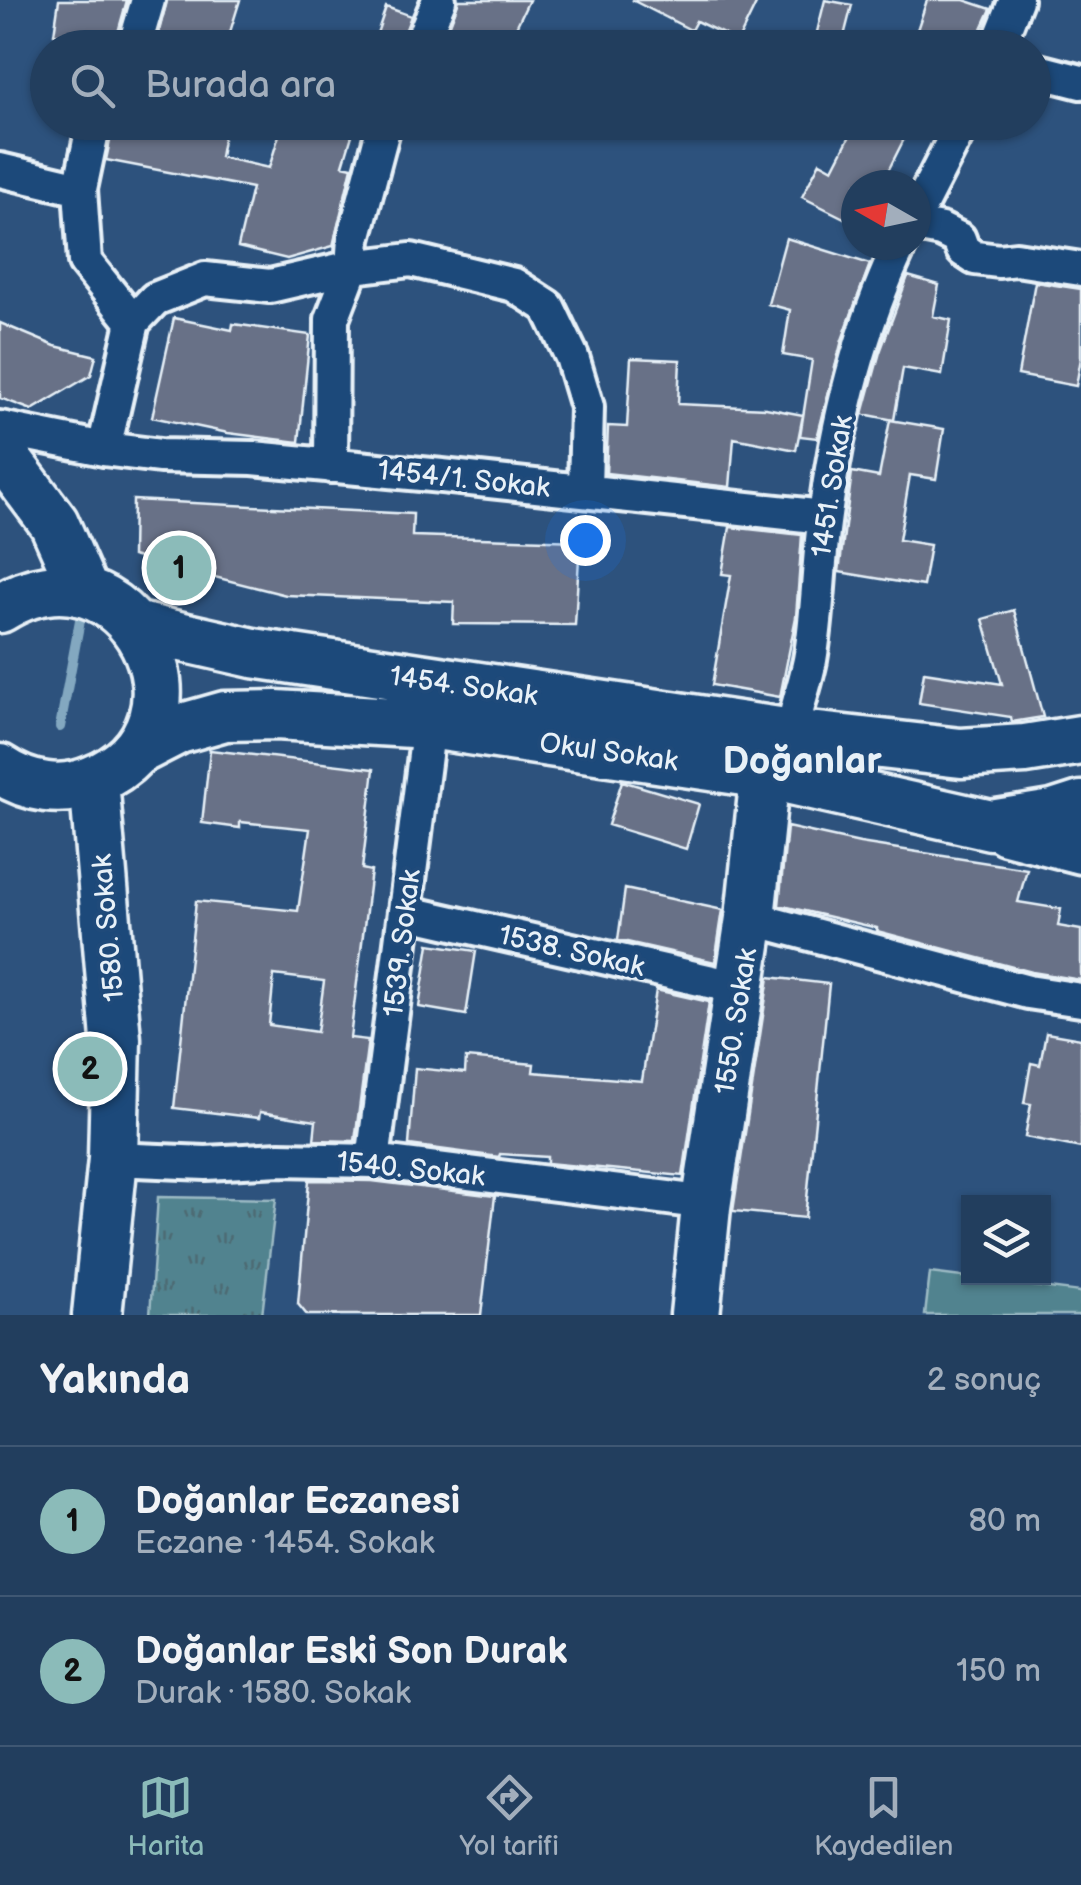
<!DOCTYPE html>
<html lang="tr">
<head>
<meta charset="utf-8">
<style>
	body { margin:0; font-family:"Balsamiq Sans",sans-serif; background:#2e4967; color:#f1f3f6 }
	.controls { position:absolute; right:30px; bottom:30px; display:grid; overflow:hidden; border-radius:0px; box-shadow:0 2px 8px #0004 }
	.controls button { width:90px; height:90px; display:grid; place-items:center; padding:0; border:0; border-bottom:2px solid #3f5773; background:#223e5e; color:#f1f3f6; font:50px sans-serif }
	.compass { position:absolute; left:841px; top:170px; width:90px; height:90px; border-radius:50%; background:#223e5e; box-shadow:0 2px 8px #0004; rotate:279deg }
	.you { position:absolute; left:585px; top:540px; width:35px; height:35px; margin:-25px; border:8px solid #fff; border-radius:50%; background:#1a73e8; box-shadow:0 0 0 15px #1a73e833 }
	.badge { display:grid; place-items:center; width:65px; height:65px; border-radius:50%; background:#8bbbb9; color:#111; font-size:32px; font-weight:700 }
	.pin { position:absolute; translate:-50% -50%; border:5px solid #fff; box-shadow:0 2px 10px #0006 }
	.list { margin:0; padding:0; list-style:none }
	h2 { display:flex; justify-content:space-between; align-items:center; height:130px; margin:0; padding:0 40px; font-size:42px }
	h2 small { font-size:32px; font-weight:400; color:#a2aebc }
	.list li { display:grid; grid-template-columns:65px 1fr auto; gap:30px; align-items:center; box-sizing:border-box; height:150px; padding:0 40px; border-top:2px solid #3f5773 }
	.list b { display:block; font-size:38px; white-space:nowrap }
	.list p { margin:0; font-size:32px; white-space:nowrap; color:#a2aebc }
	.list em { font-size:32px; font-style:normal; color:#a2aebc }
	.icon { flex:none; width:55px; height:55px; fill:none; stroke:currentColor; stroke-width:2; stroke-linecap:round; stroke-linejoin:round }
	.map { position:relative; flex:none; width:1081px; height:1315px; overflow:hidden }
	.search { position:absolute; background:#223e5e; box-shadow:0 2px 8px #0004; left:30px; right:30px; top:30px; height:110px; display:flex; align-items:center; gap:25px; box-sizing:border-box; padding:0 35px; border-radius:55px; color:#a2aebc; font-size:38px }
	.sheet { height:430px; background:#223e5e }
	nav { display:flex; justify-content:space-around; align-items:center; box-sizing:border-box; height:140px; border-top:2px solid #3f5773; background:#223e5e; font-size:28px; color:#a2aebc }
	nav a { display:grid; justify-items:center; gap:5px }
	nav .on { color:#8bbbb9 }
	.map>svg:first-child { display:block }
	.green { fill:#51838f; stroke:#9cbac4; stroke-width:2.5 }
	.park { fill:url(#park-tufts); stroke:#9cbac4; stroke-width:2.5 }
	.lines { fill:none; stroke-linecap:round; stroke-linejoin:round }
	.stream { stroke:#83a8c0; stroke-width:10 }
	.building { fill:#677187; stroke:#e8f1f8; stroke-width:2.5; fill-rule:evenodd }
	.street-casing { stroke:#e8f1f8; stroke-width:40 }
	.secondary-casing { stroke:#e8f1f8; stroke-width:55 }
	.street { stroke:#1f4a7a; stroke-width:32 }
	.secondary { stroke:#1f4a7a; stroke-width:48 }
	.labels { text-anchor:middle; stroke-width:8; stroke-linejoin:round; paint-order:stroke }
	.street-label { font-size:28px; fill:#e8f1f8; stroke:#1f4a7a }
	.district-label { font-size:38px; font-weight:bold; fill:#e8f1f8; stroke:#1f4a7a }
</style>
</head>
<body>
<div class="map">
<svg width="1081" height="1315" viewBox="0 0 1081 1315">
	<defs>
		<pattern id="park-tufts" width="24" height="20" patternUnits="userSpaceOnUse" patternTransform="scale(2.5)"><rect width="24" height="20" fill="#51838f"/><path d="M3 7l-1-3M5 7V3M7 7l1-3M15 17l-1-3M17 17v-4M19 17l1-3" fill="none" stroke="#4d6b73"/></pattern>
	</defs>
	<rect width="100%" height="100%" fill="#2d527d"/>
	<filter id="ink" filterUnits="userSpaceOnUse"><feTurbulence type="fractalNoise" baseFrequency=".01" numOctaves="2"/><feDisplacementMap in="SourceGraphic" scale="20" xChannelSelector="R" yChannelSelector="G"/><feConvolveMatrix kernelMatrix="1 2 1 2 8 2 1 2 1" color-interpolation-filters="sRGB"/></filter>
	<g filter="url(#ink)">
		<path class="green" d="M 930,1273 L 1081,1292 L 1081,1315 L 925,1315 Z"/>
		<path class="park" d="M 158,1197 L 276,1199 L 262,1315 L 150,1315 Z"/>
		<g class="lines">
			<path class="stream" d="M 60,727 L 80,620"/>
		</g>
		<path class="building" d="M 59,0 L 127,0 L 115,43 L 54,34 Z
			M 167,0 L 240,0 L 225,48 L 169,48 L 156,43 Z
			M 459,0 L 529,0 L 509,42 L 485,36 L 483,41 L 490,44 L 490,48 L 441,48 Z
			M 632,0 L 758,0 L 738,41 L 696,21 L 691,30 Z
			M 825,0 L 852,5 L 841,48 L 813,48 Z
			M 927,0 L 964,0 L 991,9 L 973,48 L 911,48 Z
			M 386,7 L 411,16 L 399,48 L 372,48 Z
			M 114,122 L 226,122 L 220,157 L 269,168 L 283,122 L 356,122 L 343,165 L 352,167 L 333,246 L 287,259 L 238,247 L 252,188 L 106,160 Z
			M 857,122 L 882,122 L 906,135 L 881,185 L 856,185 L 856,224 L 802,197 L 820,162 L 833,169 Z
			M 786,238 L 870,264 L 842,340 L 817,438 L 800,436 L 812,360 L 783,355 L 790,310 L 768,304 Z
			M 908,276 L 939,285 L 933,316 L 951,320 L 942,375 L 903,368 L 894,420 L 863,414 L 880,352 Z
			M 1035,282 L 1081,289 L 1081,358 L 1076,386 L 1018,375 Z
			M 174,318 L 232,330 L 233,324 L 310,335 L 299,442 L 228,433 L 152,417 Z
			M 0,323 L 55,346 L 96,356 L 91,375 L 32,410 L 0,398 Z
			M 631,358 L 680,360 L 678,404 L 766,408 L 803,415 L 796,450 L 734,438 L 730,487 L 606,473 L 608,426 L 627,427 Z
			M 890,420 L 944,429 L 936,479 L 910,475 L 899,540 L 930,545 L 923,586 L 839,572 L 852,472 L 879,477 Z
			M 133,500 L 413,514 L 412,536 L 580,541 L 575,625 L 453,624 L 454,602 L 286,595 L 132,556 Z
			M 730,527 L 802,535 L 796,617 L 780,697 L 712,685 L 731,575 L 722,574 Z
			M 1014,610 L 1043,717 L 1012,722 L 1011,717 L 919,703 L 924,672 L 1002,684 L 983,619 Z
			M 210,750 L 374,769 L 362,869 L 371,871 L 350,1038 L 368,1040 L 355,1141 L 314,1140 L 316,1121 L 260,1112 L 259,1118 L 174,1108 L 196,901 L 298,911 L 310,829 L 240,822 L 240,828 L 202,823 ZM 274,975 L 324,981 L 317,1032 L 269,1025 Z
			M 622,781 L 699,804 L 686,849 L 608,825 Z
			M 787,827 L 860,843 L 1027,869 L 1018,902 L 1061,909 L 1058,926 L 1081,930 L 1081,980 L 1032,972 L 877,931 L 877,928 L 779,905 Z
			M 625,889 L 723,910 L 715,962 L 618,940 Z
			M 429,944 L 476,951 L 466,1015 L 419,1007 Z
			M 769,977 L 829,984 L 805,1218 L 733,1211 Z
			M 656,990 L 709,1002 L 683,1176 L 547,1163 L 547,1157 L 500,1154 L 499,1157 L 409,1145 L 415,1068 L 465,1073 L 466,1058 L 534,1064 L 533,1072 L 642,1081 Z
			M 1046,1033 L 1081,1039 L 1081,1148 L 1025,1137 L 1031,1104 L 1024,1103 L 1031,1063 L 1040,1065 Z
			M 309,1180 L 372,1181 L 495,1196 L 481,1315 L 307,1315 L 298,1304 Z"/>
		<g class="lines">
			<defs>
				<path id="street" d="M 134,48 L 148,0
					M 419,48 L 439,0
					M 997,48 L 1016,0
					M 1034,70 L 1081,82
					M 94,122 L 80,189 L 85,262 L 133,322
					M 0,170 L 80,189
					M 916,214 L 963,122
					M 916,225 L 941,230 L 959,239 L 963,250 L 975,258 L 999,261 L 1016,259 L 1081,269
					M 0,428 L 104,449 L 160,456 L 253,458 L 442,476 L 824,517
					M 104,449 L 133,322 L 155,299 L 205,279 L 270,286 L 352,267 L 411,260 L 514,285 L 548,307 L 572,357 L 587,407 L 585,490
					M 331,466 L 332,319 L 352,267 L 354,239 L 385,122
					M 792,734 C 796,708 805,685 810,660 C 818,615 818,568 824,523 C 836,428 858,332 900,245
					M 405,912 L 739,988
					M 750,918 L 1028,992 L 1081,1000
					M 113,1159 L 206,1163 L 280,1159 L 373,1161 L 708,1203
					M 373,1161 L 429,724"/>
				<path id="secondary" d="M 0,451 L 54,523 L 84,591
					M 0,608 C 128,528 226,725 94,780 C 62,794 28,788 0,769
					M 138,627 L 253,653 L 792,734 L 961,753 L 1025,749 L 1081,740
					M 136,751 L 179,729 L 225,716 L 276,715 L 429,724 L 765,774 L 991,825 L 1053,815 L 1081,806
					M 94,780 L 116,1039 L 113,1159 L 97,1315
					M 1007,830 L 1081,849
					M 695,1315 L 706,1207 L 750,918 L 765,774 L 782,749"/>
			</defs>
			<use href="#street" class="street-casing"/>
			<use href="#secondary" class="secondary-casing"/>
			<use href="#street" class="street"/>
			<use href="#secondary" class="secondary"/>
		</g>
	</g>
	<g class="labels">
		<g class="street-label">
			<text transform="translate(464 478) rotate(6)" y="10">1454/1. Sokak</text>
			<text transform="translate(831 486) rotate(-81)" y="10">1451. Sokak</text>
			<text transform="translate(464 685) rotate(8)" y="10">1454. Sokak</text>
			<text transform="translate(609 751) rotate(8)" y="10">Okul Sokak</text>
			<text transform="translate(107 928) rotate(-95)" y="10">1580. Sokak</text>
			<text transform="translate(401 943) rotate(-83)" y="10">1539. Sokak</text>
			<text transform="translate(572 950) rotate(13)" y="10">1538. Sokak</text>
			<text transform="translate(735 1021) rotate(-81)" y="10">1550. Sokak</text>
			<text transform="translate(411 1168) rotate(6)" y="10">1540. Sokak</text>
		</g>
		<g class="district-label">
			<text x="802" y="773">Doğanlar</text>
		</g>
	</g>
</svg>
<div class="controls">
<button><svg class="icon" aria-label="layers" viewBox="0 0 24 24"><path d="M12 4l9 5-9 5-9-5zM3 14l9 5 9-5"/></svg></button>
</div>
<svg class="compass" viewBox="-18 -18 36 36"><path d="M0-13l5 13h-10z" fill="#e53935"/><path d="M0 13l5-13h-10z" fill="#a2aebc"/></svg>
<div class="you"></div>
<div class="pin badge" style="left:179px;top:568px">1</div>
<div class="pin badge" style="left:90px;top:1069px">2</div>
<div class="search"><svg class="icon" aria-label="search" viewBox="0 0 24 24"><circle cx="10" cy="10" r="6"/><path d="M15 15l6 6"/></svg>Burada ara</div>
</div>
<section class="sheet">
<h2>Yakında<small>2 sonuç</small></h2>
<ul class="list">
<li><span class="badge">1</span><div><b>Doğanlar Eczanesi</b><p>Eczane · 1454. Sokak</p></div><em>80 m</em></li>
<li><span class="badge">2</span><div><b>Doğanlar Eski Son Durak</b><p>Durak · 1580. Sokak</p></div><em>150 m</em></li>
</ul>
</section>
<nav>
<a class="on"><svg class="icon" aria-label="map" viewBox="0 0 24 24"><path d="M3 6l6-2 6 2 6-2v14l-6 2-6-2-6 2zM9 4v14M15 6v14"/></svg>Harita</a>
<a><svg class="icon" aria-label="directions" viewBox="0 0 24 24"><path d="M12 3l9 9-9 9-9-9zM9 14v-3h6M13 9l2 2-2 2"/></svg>Yol tarifi</a>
<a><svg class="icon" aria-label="saved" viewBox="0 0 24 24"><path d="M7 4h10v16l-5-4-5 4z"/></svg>Kaydedilen</a>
</nav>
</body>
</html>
